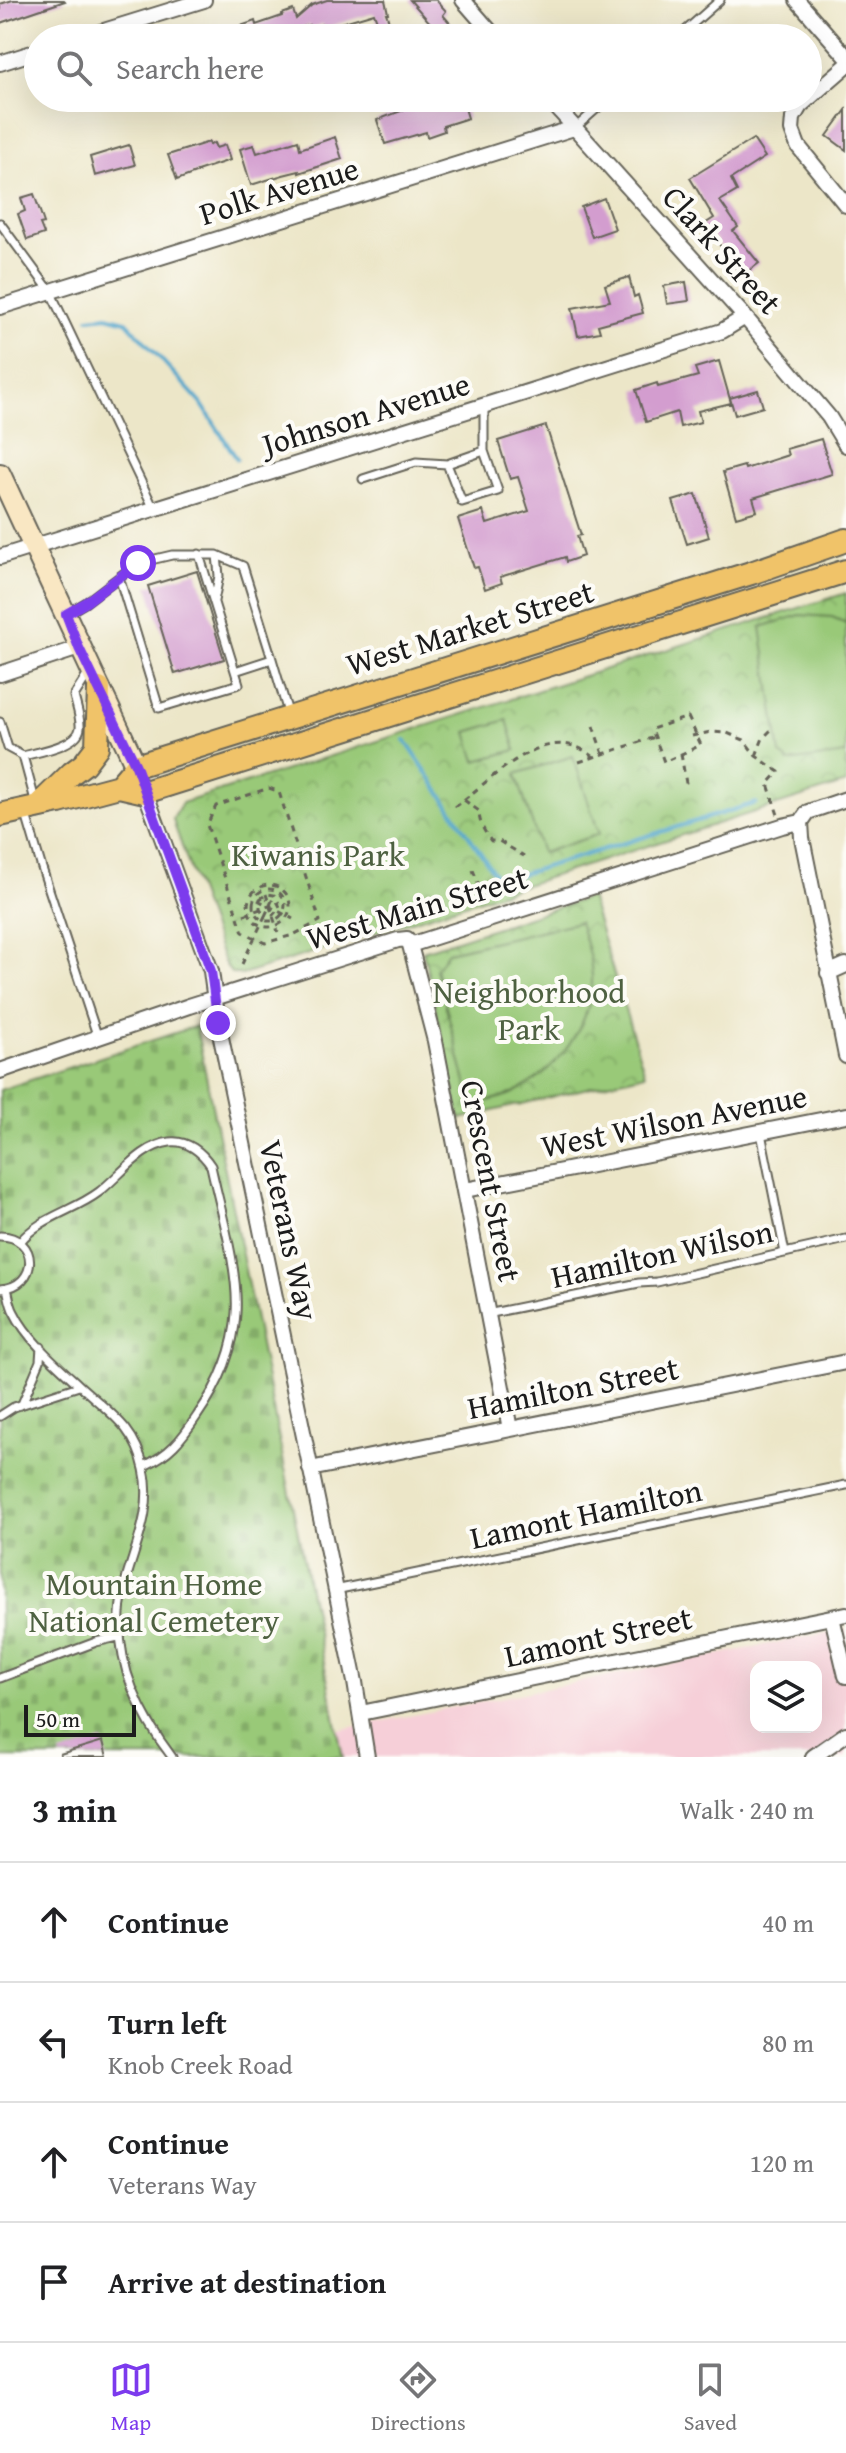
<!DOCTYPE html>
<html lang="en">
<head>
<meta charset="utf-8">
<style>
	body { margin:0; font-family:"Gentium Book Plus",serif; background:#f6f6f6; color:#202124 }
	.controls { position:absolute; right:24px; bottom:24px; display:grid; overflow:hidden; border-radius:16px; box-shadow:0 8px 32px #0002 }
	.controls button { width:72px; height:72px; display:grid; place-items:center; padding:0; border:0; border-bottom:2px solid #e0e0e0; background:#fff; color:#202124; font:40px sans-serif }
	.scale { position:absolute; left:24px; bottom:20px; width:112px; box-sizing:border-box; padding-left:8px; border:4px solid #1c1c1c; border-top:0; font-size:22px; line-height:28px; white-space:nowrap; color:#1c1c1c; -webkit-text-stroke:6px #fdfcf7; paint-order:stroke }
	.stop { position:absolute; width:24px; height:24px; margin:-18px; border:6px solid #7c3aed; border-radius:50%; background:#fff }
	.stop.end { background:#7c3aed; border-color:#fff; box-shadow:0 2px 8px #0008 }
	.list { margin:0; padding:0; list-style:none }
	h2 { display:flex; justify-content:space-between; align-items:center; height:104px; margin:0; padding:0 32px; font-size:34px }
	h2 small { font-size:26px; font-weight:400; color:#757577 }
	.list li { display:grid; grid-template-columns:52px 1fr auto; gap:24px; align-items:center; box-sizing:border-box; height:120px; padding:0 32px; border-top:2px solid #e0e0e0 }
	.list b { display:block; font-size:30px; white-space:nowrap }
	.list p { margin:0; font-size:26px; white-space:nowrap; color:#757577 }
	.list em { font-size:26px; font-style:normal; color:#757577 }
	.icon { flex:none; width:44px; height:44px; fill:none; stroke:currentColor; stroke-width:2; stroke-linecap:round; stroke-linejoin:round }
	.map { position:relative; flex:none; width:846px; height:1757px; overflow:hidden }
	.search { position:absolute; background:#fff; box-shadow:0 8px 32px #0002; left:24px; right:24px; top:24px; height:88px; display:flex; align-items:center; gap:20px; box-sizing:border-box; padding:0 28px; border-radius:44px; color:#757577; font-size:30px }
	.sheet { height:584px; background:#fff }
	nav { display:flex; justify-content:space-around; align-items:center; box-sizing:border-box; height:112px; border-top:2px solid #e0e0e0; background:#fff; font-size:22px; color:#757577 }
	nav a { display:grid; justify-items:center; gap:4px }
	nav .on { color:#7c3aed }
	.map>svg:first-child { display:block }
	.built { fill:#f6cfd8; fill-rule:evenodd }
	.cemetery { fill:url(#cemetery-stones); stroke:#5a724a; stroke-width:2 }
	.park { fill:url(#park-crowns); stroke:#5a724a; stroke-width:2 }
	.pitch { fill:#99c978; stroke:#5a724a; stroke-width:2 }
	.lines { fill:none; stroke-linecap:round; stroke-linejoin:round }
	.stream { stroke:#4fa5cb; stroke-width:4 }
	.building { fill:#d39dcf }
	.lane-casing { stroke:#656358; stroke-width:11 }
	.street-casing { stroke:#656358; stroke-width:18 }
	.secondary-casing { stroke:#656358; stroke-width:24 }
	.primary-casing { stroke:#656358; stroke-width:26 }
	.path { stroke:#656358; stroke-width:3; stroke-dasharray:6 6; stroke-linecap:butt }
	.lane { stroke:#fff; stroke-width:7 }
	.street { stroke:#fff; stroke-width:14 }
	.secondary { stroke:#f9e7c3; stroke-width:20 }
	.primary { stroke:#f0c369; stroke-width:22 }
	.route { stroke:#7c3aed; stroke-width:10 }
	.labels { text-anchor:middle; stroke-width:8; stroke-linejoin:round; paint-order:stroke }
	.street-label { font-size:32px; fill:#1c1c1c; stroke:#fdfcf7 }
	.park-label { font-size:32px; fill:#4e6141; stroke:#fdfcf7 }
</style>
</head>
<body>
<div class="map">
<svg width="846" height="1757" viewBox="0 0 846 1757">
	<defs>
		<pattern id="cemetery-stones" width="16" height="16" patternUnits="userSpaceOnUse" patternTransform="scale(2)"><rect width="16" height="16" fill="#99c978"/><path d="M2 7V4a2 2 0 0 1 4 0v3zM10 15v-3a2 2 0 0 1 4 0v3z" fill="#83ac67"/></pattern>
		<pattern id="park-crowns" width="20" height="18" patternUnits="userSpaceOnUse" patternTransform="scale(2)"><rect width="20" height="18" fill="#99c978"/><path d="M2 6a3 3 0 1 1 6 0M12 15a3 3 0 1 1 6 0" fill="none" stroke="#83ac67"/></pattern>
	</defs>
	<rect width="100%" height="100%" fill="#fdfcf7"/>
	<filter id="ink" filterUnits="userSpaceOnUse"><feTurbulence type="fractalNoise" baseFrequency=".0125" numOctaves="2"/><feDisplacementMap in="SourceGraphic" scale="16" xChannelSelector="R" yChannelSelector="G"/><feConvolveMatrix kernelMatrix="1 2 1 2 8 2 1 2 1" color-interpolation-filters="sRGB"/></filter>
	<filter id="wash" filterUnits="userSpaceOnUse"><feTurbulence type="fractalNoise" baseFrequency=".006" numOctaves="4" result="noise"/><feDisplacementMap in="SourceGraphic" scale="32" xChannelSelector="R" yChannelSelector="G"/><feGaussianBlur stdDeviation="1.8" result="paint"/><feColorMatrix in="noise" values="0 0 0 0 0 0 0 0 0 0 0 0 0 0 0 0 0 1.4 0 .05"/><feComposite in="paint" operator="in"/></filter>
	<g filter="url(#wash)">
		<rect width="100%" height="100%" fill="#ece6c8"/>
		<path class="built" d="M 846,1629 L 846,1757 L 343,1757 L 338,1730 ZM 756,1667 L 816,1667 L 816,1727 L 756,1727 Z"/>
		<path class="cemetery" d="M 196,1026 L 343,1757 L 0,1757 L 0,1090 Z"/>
		<path class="park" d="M 846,593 L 846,783 L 242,975 L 231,973 L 224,962 L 175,827 L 173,819 L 182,803 Z
			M 590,897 L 645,1074 L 460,1119 L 423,951 Z"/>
		<path class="pitch" d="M 800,615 L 832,617 L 846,623 L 846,754 L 789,762 L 780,754 L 761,627 Z
			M 507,720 L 516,750 L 476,761 L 467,732 Z
			M 573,756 L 599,834 L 542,853 L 516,774 Z
			M 579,922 C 585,940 591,957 592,976 C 594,1024 555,1073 513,1093 C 501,1099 485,1101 472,1105 L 436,969 L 448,952 Z"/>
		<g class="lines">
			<path class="stream" d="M 89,318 L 107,316 L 126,321 L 201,403 L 237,459
				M 405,740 L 498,879 L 512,877 L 756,803"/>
		</g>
		<g id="blocks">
			<path class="building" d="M 13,0 L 64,0 L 65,1 L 0,23 L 0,4 Z
				M 327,0 L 385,0 L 388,13 L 386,13 L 394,35 L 383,38 L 374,13 L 324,28 L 323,24 L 311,28 L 309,25 L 270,38 L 212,38 L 212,36 L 255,21 L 256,25 L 282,16 L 282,14 L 293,10 L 296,19 L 312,5 Z
				M 410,0 L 436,0 L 446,11 L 443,15 L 450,23 L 438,32 Z
				M 435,98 L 462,98 L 468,118 L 443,126 L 444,131 L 427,137 L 426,132 L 385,144 L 377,120 Z
				M 846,110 L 846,150 L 827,136 Z
				M 335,137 L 342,159 L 299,173 L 299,171 L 283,175 L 251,185 L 240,149 L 254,145 L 257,153 L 298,140 L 300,149 Z
				M 753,139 L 765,157 L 731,179 L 737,191 L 720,201 L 738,227 L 733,231 L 759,263 L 742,276 L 711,233 L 706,237 L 700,227 L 714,218 L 690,178 Z
				M 209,142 L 210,145 L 214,143 L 216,148 L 225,145 L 230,160 L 197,171 L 198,172 L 177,180 L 168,155 Z
				M 129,145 L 135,165 L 95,176 L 90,157 Z
				M 34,194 L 44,223 L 40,224 L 44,234 L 27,240 L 18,214 L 25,211 L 21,198 Z
				M 604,198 L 615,229 L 592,237 L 581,207 Z
				M 629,277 L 634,297 L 638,295 L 643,313 L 598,325 L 600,332 L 578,336 L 572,308 L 610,301 L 605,285 Z
				M 686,282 L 689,301 L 667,304 L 664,286 Z
				M 719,361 L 731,403 L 698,411 L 701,422 L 680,427 L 677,412 L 646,422 L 636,390 L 657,383 L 658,387 L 698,376 L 695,368 Z
				M 758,390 L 763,407 L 735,415 L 730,398 Z
				M 546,426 L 581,535 L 577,536 L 583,556 L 566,562 L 565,557 L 500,577 L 502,583 L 485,589 L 478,567 L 474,568 L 458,519 L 483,511 L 487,524 L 529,511 L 518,477 L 510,479 L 498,441 Z
				M 821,439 L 832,474 L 753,498 L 757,511 L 736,517 L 723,472 L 744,466 L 745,469 L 788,455 L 786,449 Z
				M 696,494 L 709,537 L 687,544 L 673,501 Z
				M 197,571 L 224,659 L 175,674 L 148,586 Z
				M 103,1741 L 107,1757 L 61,1757 L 60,1754 Z"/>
		</g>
	</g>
	<g filter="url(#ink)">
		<use href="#blocks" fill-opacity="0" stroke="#656358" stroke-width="2"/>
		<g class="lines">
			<defs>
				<path id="lane" d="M 677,38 L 720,0
					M 575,128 L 609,98
					M 0,223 L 50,291 L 154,509
					M 447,464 L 462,502 L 498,491 L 484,451
					M 363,479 L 416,462 L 447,464 L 484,451 L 484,406
					M 199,554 L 235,671
					M 119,577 L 138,563 L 172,555 L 217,555 L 243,566 L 272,659
					M 214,601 L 219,576 L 217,555
					M 68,613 L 85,603 L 119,577 L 159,708 L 239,684 L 235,671 L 272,659 L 289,716
					M 0,722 L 8,748 L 23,756 C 37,752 78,746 80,728 C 81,719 76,705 74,696 L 88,674
					M 23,756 L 36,804
					M 25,811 L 41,865 L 98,1038
					M 761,1133 L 785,1253
					M 0,1236 C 39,1236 40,1287 0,1289
					M 20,1242 C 40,1217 74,1211 99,1192 C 120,1176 142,1145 170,1142 C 187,1140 202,1152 211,1166 C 220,1208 239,1271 236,1313 C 234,1350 218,1386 197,1416 C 181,1440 170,1454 144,1466
					M 7,1288 C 9,1296 10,1305 14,1312 C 27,1339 56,1364 78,1384 C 108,1412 135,1426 144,1469 C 154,1510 134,1548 124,1587 C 109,1650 134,1707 172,1757
					M 487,1314 L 639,1283 L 657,1282 L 846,1239
					M 22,1404 L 40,1361 L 41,1347
					M 0,1416 L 14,1407 L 79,1386
					M 335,1590 L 846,1485
					M 0,1678 L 96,1642 L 118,1637"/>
				<path id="street" d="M 463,0 L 496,38
					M 797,0 L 846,56
					M 81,38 L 204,0
					M 0,63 L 38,51
					M 846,66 L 800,106 L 793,118 L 792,130 L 798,146 L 846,205
					M 548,98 L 745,317 L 829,417 L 846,445
					M 0,307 L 574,128
					M 0,557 L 722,331 L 745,317
					M 0,674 L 79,648
					M 143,786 L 211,971 L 218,1023 L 355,1682 L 367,1757
					M 801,822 L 802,838 L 846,1056
					M 410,945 L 435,1041 L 510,1429
					M 410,945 L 782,826 L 801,822 L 808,812 L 846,799
					M 828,973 L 846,965
					M 0,1071 L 189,1006 L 398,940 L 407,939 L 410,945
					M 465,1190 L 846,1115
					M 310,1469 L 846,1362
					M 832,1617 L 846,1676
					M 361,1713 L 846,1614
					M 813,1757 L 846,1734"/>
				<path id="secondary" d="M 0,474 L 136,766"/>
				<path id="primary" d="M 119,786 L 136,766 L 751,573 L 846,540
					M 37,807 L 72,773 L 84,764 L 97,747 L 99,689
					M 0,815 L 59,802 L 119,786 L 145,792 L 846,571"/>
			</defs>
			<use href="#lane" class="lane-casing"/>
			<use href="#street" class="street-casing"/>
			<use href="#secondary" class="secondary-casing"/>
			<use href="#primary" class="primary-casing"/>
			<path class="path" d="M 688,717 L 701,745 L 664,762 L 652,729 Z
				M 593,726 L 603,754
				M 692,736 L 711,732 L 727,733 L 744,740 L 756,756 L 779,772 L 768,784 L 778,815
				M 681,754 L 687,789
				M 756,756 L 763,738 L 772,729
				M 579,762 L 655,737
				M 269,788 L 279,792 L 320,921 L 293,935 L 265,943 L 243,932 L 207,825 L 216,806 Z
				M 464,800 L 479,811 C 479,823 484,831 491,841 L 499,841 L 524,856
				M 454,807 C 492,781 545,717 594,757
				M 473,870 L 481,891
				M248 906a21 21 0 1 1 42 0a21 21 0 1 1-42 0Z
				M253 905a16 16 0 1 1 32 0a16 16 0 1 1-32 0Z
				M 266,894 L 278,932
				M 258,900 L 293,919
				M 244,915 L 280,902
				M 265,916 L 275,894
				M 242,964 L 265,916 L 273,915 L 280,907 L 274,895 L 267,894 L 260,899 L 260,908 L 265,916"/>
			<use href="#lane" class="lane"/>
			<use href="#street" class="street"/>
			<use href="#secondary" class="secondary"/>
			<use href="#primary" class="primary"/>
		</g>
	</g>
	<g class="lines" filter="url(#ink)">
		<path class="route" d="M 138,563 L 85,603 L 66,614 L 79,648 L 136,766 L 152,810 L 211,971 L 218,1023"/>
	</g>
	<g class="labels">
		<g class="street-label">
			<text transform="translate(279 191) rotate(-17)" y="11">Polk Avenue</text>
			<text transform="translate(722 250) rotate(48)" y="11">Clark Street</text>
			<text transform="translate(366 414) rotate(-17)" y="11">Johnson Avenue</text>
			<text transform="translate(470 628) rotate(-17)" y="11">West Market Street</text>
			<text transform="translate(417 908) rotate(-16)" y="11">West Main Street</text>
			<text transform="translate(674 1121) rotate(-11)" y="11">West Wilson Avenue</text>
			<text transform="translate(491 1181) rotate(79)" y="11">Crescent Street</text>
			<text transform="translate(289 1230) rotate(78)" y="11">Veterans Way</text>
			<text transform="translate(662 1254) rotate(-12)" y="11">Hamilton Wilson</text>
			<text transform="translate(573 1388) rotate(-11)" y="11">Hamilton Street</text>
			<text transform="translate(586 1514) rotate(-12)" y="11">Lamont Hamilton</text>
			<text transform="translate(598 1637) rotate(-12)" y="11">Lamont Street</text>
		</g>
		<g class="park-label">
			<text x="318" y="866">Kiwanis Park</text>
			<text x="529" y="1003">Neighborhood<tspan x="529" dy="37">Park</tspan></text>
			<text x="154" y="1595">Mountain Home<tspan x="154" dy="37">National Cemetery</tspan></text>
		</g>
	</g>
</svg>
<div class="controls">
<button><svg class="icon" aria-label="layers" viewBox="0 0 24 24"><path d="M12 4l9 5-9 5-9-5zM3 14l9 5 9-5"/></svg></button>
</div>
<div class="scale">50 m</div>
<div class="stop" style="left:138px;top:563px"></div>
<div class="stop end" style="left:218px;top:1023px"></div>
<div class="search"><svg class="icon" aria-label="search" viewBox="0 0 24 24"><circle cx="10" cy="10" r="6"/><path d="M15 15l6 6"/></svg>Search here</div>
</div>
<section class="sheet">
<h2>3 min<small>Walk · 240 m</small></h2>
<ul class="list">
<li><svg class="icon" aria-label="ahead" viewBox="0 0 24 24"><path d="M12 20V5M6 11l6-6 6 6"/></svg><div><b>Continue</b></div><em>40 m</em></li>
<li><svg class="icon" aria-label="left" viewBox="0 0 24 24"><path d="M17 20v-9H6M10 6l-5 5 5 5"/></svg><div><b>Turn left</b><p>Knob Creek Road</p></div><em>80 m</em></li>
<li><svg class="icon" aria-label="ahead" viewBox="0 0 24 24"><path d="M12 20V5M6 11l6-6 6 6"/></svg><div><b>Continue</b><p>Veterans Way</p></div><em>120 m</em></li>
<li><svg class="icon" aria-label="arrive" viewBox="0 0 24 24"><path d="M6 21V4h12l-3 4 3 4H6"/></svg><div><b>Arrive at destination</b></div></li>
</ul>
</section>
<nav>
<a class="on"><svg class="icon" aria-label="map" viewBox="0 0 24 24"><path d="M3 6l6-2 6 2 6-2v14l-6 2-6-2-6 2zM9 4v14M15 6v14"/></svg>Map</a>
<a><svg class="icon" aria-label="directions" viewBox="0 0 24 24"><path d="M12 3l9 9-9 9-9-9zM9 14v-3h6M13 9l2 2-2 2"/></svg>Directions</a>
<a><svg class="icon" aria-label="saved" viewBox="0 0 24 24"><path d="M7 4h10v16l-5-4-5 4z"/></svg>Saved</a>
</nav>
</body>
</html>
